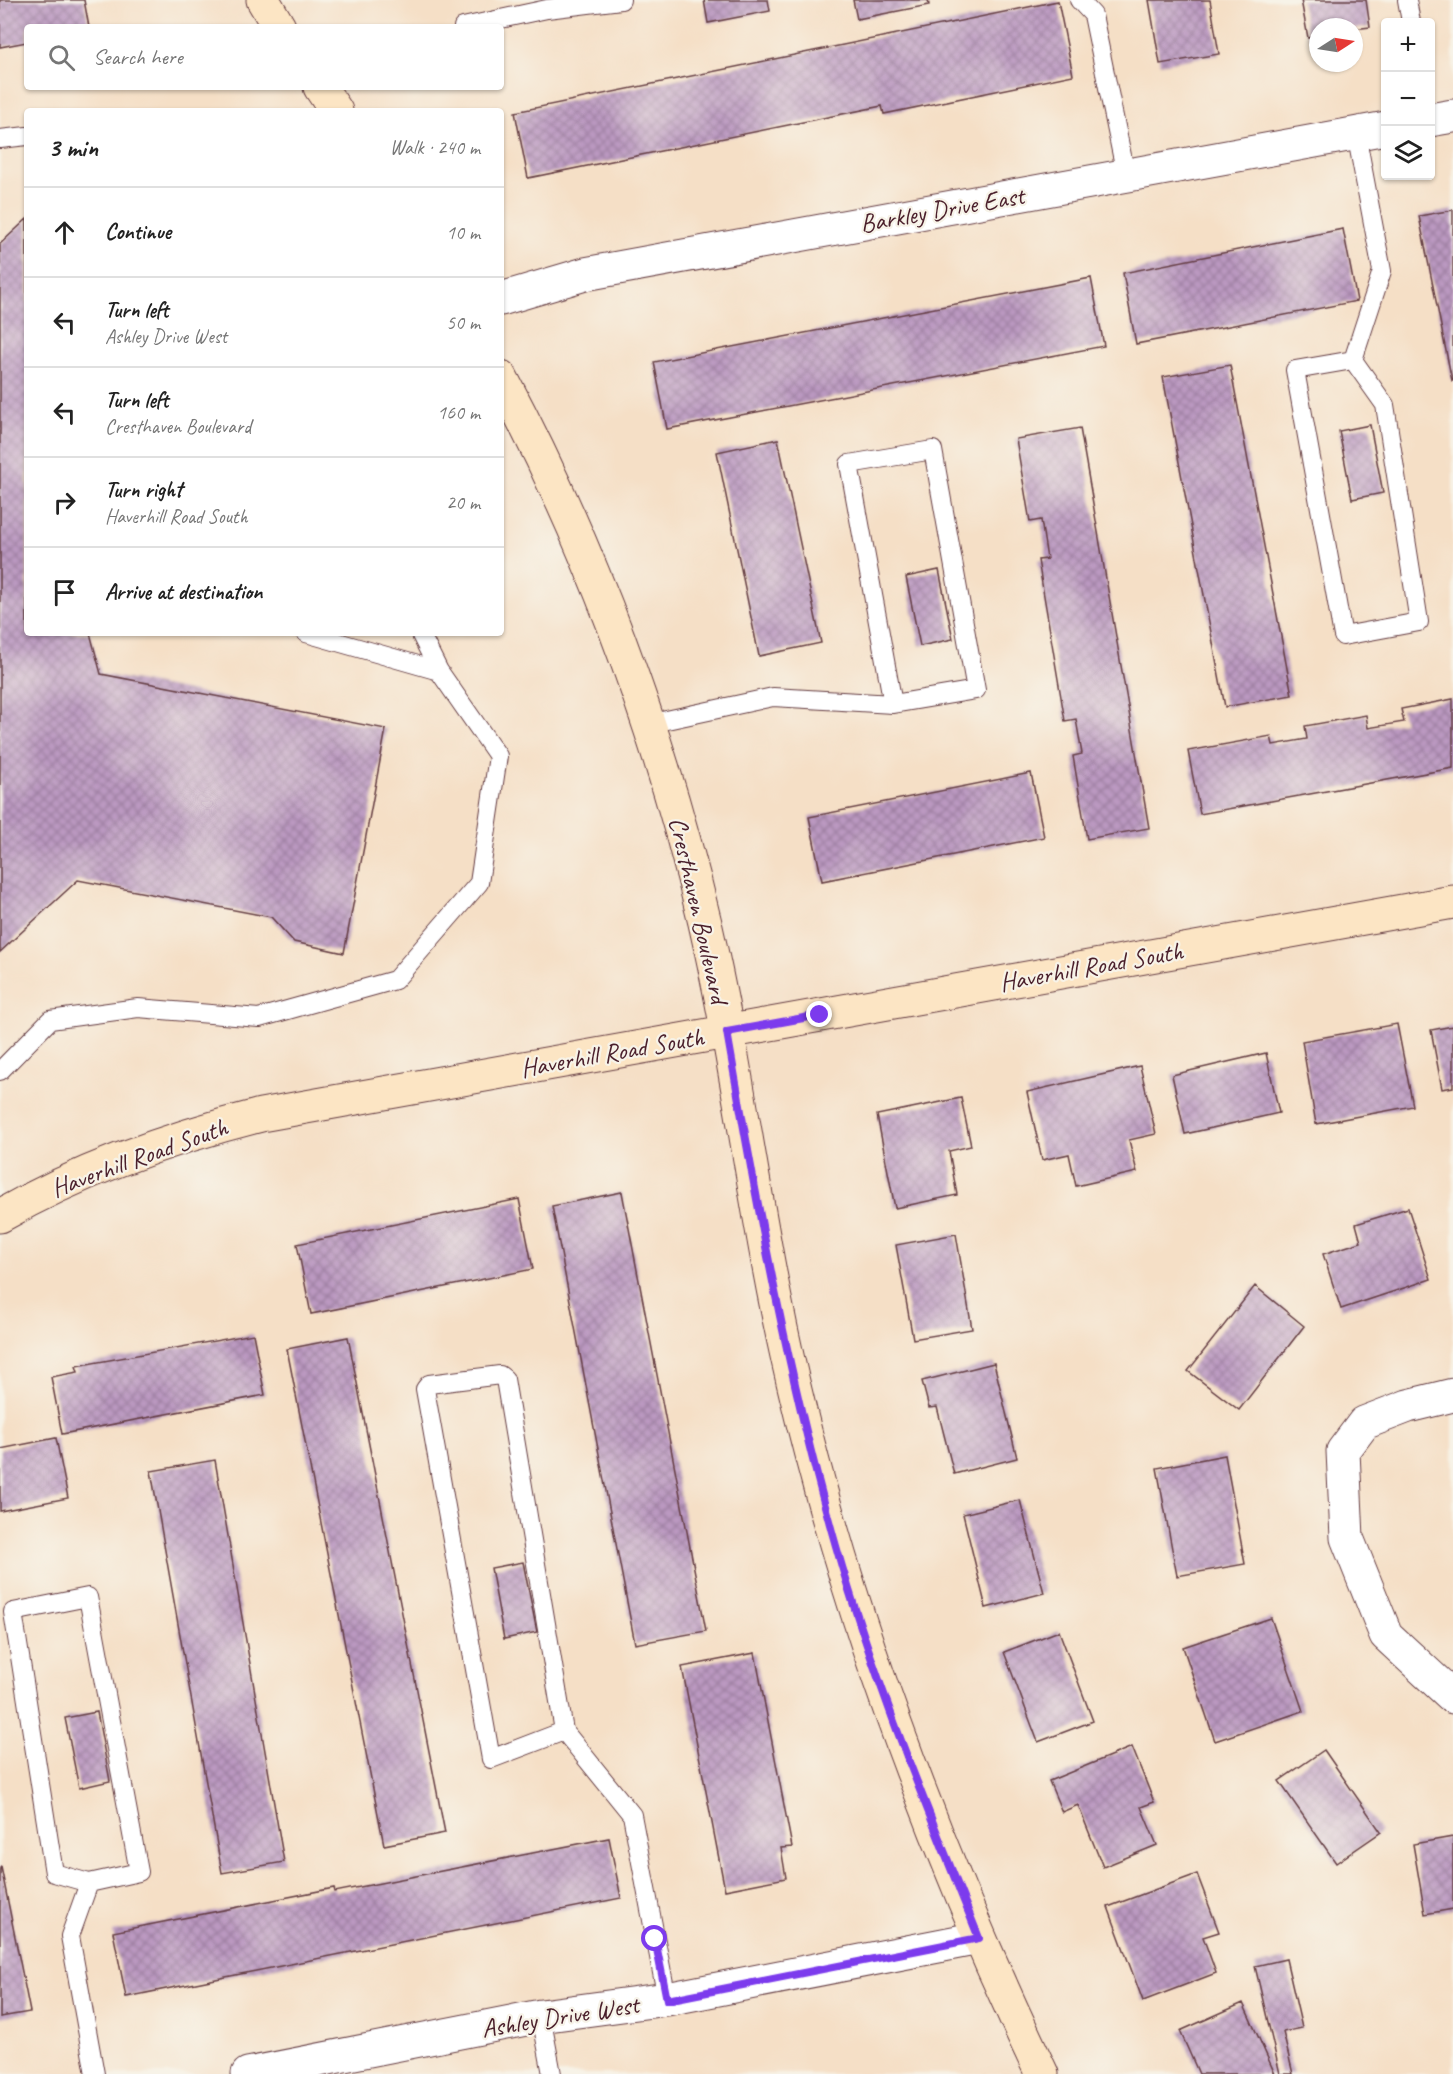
<!DOCTYPE html>
<html lang="en">
<head>
<meta charset="utf-8">
<style>
	body { margin:0; font-family:Caveat,sans-serif; background:#f6f6f6; color:#222 }
	.controls { position:absolute; right:18px; top:18px; display:grid; overflow:hidden; border-radius:6px; box-shadow:0 2px 4px #0004 }
	.controls button { width:54px; height:54px; display:grid; place-items:center; padding:0; border:0; border-bottom:2px solid #e0e0e0; background:#fff; color:#222; font:30px sans-serif }
	.compass { position:absolute; left:1309px; top:18px; width:54px; height:54px; border-radius:50%; background:#fff; box-shadow:0 2px 4px #0004; rotate:78deg }
	.stop { position:absolute; width:18px; height:18px; margin:-14px; border:4px solid #7c3aed; border-radius:50%; background:#fff }
	.stop.end { background:#7c3aed; border-color:#fff; box-shadow:0 2px 6px #0008 }
	.list { margin:0; padding:0; list-style:none }
	h2 { display:flex; justify-content:space-between; align-items:center; height:78px; margin:0; padding:0 24px; font-size:26px }
	h2 small { font-size:20px; font-weight:400; color:#767676 }
	.list li { display:grid; grid-template-columns:39px 1fr auto; gap:18px; align-items:center; box-sizing:border-box; height:90px; padding:0 24px; border-top:2px solid #e0e0e0 }
	.list b { display:block; font-size:22px; white-space:nowrap }
	.list p { margin:0; font-size:20px; white-space:nowrap; color:#767676 }
	.list em { font-size:20px; font-style:normal; color:#767676 }
	.icon { flex:none; width:33px; height:33px; fill:none; stroke:currentColor; stroke-width:2; stroke-linecap:round; stroke-linejoin:round }
	.map { position:relative; flex:none; width:1453px; height:2074px; overflow:hidden }
	.search { position:absolute; background:#fff; box-shadow:0 2px 4px #0004; left:24px; top:24px; width:480px; height:66px; display:flex; align-items:center; gap:15px; box-sizing:border-box; padding:0 21px; border-radius:6px; color:#767676; font-size:22px }
	.panel { position:absolute; background:#fff; box-shadow:0 2px 4px #0004; left:24px; top:108px; width:480px; height:528px; border-radius:6px }
	.map>svg:first-child { display:block }
	.building { fill:url(#building-cross-hatch) }
	.lines { fill:none; stroke-linecap:round; stroke-linejoin:round }
	.lane-casing { stroke:#643c42; stroke-width:20 }
	.street-casing { stroke:#643c42; stroke-width:35 }
	.secondary-casing { stroke:#643c42; stroke-width:35 }
	.lane { stroke:#fff; stroke-width:18 }
	.street { stroke:#fff; stroke-width:33 }
	.secondary { stroke:#fce5c4; stroke-width:33 }
	.route { stroke:#7c3aed; stroke-width:8 }
	.labels { text-anchor:middle; stroke-width:4.5; stroke-linejoin:round; paint-order:stroke }
	.street-label { font-size:26px; fill:#4a1f2b; stroke:#f7f3e8 }
</style>
</head>
<body>
<div class="map">
<svg width="1453" height="2074" viewBox="0 0 1453 2074">
	<defs>
		<pattern id="building-cross-hatch" width="8" height="8" patternUnits="userSpaceOnUse" patternTransform="scale(1.5)"><rect width="8" height="8" fill="#bb99c1"/><path d="M0 0l8 8M0 8l8-8" fill="none" stroke="#9a7c9d"/></pattern>
	</defs>
	<rect width="100%" height="100%" fill="#f7f3e8"/>
	<filter id="ink" filterUnits="userSpaceOnUse"><feTurbulence type="fractalNoise" baseFrequency=".0167" numOctaves="2"/><feDisplacementMap in="SourceGraphic" scale="12" xChannelSelector="R" yChannelSelector="G"/><feConvolveMatrix kernelMatrix="1 2 1 2 8 2 1 2 1" color-interpolation-filters="sRGB"/></filter>
	<filter id="wash" filterUnits="userSpaceOnUse"><feTurbulence type="fractalNoise" baseFrequency=".008" numOctaves="4" result="noise"/><feDisplacementMap in="SourceGraphic" scale="24" xChannelSelector="R" yChannelSelector="G"/><feGaussianBlur stdDeviation="1.35" result="paint"/><feColorMatrix in="noise" values="0 0 0 0 0 0 0 0 0 0 0 0 0 0 0 0 0 1.4 0 .05"/><feComposite in="paint" operator="in"/></filter>
	<g filter="url(#wash)">
		<rect width="100%" height="100%" fill="#f5dfc6"/>
		<g id="blocks">
			<path class="building" d="M 0,0 L 84,0 L 89,27 L 27,27 L 27,42 L 0,47 Z
				M 704,0 L 768,0 L 770,11 L 708,23 Z
				M 853,0 L 928,0 L 929,5 L 857,19 Z
				M 1149,0 L 1210,0 L 1219,54 L 1160,64 Z
				M 1301,0 L 1366,0 L 1370,27 L 1354,29 L 1354,27 L 1318,27 L 1318,36 L 1308,38 Z
				M 1058,1 L 1073,75 L 884,114 L 882,106 L 528,178 L 515,112 Z
				M 1453,210 L 1453,381 L 1452,381 L 1419,216 Z
				M 27,219 L 27,633 L 90,633 L 101,674 L 386,729 L 344,953 L 294,942 L 271,917 L 78,880 L 0,952 L 0,244 Z
				M 1343,229 L 1357,301 L 1136,344 L 1123,273 Z
				M 1091,278 L 1104,346 L 667,429 L 654,362 Z
				M 1230,365 L 1292,695 L 1225,707 L 1163,377 Z
				M 1370,425 L 1383,493 L 1352,499 L 1339,431 Z
				M 1080,428 L 1149,828 L 1087,839 L 1073,756 L 1082,754 L 1076,719 L 1065,721 L 1038,560 L 1047,559 L 1041,520 L 1030,522 L 1016,439 Z
				M 778,439 L 821,643 L 759,656 L 717,452 Z
				M 939,570 L 953,639 L 920,646 L 906,577 Z
				M 1453,699 L 1453,768 L 1200,814 L 1188,751 L 1271,736 L 1273,745 L 1307,739 L 1305,726 L 1366,715 L 1368,728 L 1404,722 L 1401,709 Z
				M 1031,773 L 1044,837 L 822,881 L 809,817 Z
				M 1397,1024 L 1413,1106 L 1316,1124 L 1302,1041 Z
				M 1453,1026 L 1453,1087 L 1442,1089 L 1431,1030 Z
				M 1266,1053 L 1279,1113 L 1185,1134 L 1172,1075 Z
				M 1140,1066 L 1156,1134 L 1129,1140 L 1137,1172 L 1076,1186 L 1069,1154 L 1042,1160 L 1027,1092 Z
				M 961,1098 L 971,1146 L 949,1151 L 957,1195 L 895,1208 L 877,1115 Z
				M 622,1192 L 706,1631 L 635,1644 L 552,1206 Z
				M 519,1199 L 533,1269 L 311,1314 L 297,1244 Z
				M 1408,1208 L 1431,1279 L 1341,1309 L 1323,1254 L 1361,1242 L 1356,1224 Z
				M 956,1234 L 972,1329 L 913,1339 L 896,1245 Z
				M 1255,1286 L 1304,1326 L 1239,1410 L 1188,1371 Z
				M 253,1334 L 265,1395 L 62,1434 L 51,1377 L 78,1372 L 76,1366 Z
				M 348,1337 L 445,1833 L 384,1845 L 287,1349 Z
				M 994,1363 L 1017,1458 L 954,1474 L 937,1407 L 929,1408 L 922,1381 Z
				M 56,1438 L 68,1498 L 0,1511 L 0,1449 Z
				M 1225,1455 L 1245,1564 L 1177,1576 L 1157,1468 Z
				M 215,1460 L 284,1862 L 222,1873 L 151,1471 Z
				M 1020,1500 L 1044,1593 L 986,1608 L 963,1514 Z
				M 523,1562 L 537,1632 L 504,1639 L 491,1568 Z
				M 1271,1618 L 1303,1711 L 1215,1741 L 1183,1647 Z
				M 1059,1631 L 1093,1721 L 1038,1742 L 1004,1652 Z
				M 755,1653 L 792,1847 L 781,1848 L 786,1878 L 725,1890 L 682,1667 Z
				M 97,1712 L 110,1781 L 79,1788 L 65,1718 Z
				M 1132,1747 L 1154,1802 L 1141,1807 L 1157,1845 L 1103,1867 L 1078,1805 L 1062,1812 L 1049,1781 Z
				M 1324,1750 L 1381,1832 L 1336,1863 L 1279,1781 Z
				M 1453,1837 L 1453,1909 L 1425,1914 L 1413,1844 Z
				M 609,1838 L 621,1898 L 126,1997 L 113,1932 L 334,1888 L 335,1892 Z
				M 1,1867 L 30,2012 L 0,2017 L 0,1868 Z
				M 1197,1874 L 1219,1932 L 1203,1937 L 1216,1973 L 1143,2001 L 1108,1907 Z
				M 1286,1959 L 1302,2028 L 1283,2032 L 1293,2074 L 1280,2074 L 1255,1966 Z
				M 1243,2003 L 1275,2074 L 1199,2074 L 1180,2031 Z"/>
		</g>
	</g>
	<g filter="url(#ink)">
		<use href="#blocks" fill-opacity="0" stroke="#643c42" stroke-width="1.5"/>
		<g class="lines">
			<defs>
				<path id="lane" d="M 1079,0 L 1093,15 L 1126,175
					M 1407,0 L 1411,22
					M 463,27 L 547,9 L 621,0
					M 0,139 L 27,136
					M 1353,360 L 1385,405 L 1419,622 L 1343,636 L 1295,370 Z
					M 1353,360 L 1382,271 L 1356,133
					M 306,633 L 439,671 L 420,633
					M 648,724 L 773,697 L 893,704 L 976,690 L 933,450 L 849,464 L 893,704
					M 0,1071 L 50,1020 L 138,1008 L 259,1018 L 395,980 L 479,883 L 498,756 L 439,671
					M 88,1597 L 139,1872 L 89,1883 L 54,1873 L 13,1612 Z
					M 564,1731 L 491,1759 L 425,1389 L 429,1384 L 500,1375 L 505,1379 L 564,1731 L 632,1815 L 667,1999
					M 89,1883 L 70,1936 L 95,2074
					M 541,2016 L 552,2074"/>
				<path id="street" d="M 1430,120 L 1453,116
					M 501,299 L 585,274 L 1386,128
					M 1453,1395 L 1408,1406 L 1364,1423 L 1343,1451 L 1347,1538 L 1386,1635 L 1453,1697
					M 248,2074 L 541,2016 L 667,1999 L 979,1938"/>
				<path id="secondary" d="M 263,0 L 279,27
					M 320,87 L 336,111
					M 501,377 C 592,549 660,733 705,923 C 740,1074 757,1230 793,1382 C 849,1621 936,1852 1042,2074
					M 0,1216 C 82,1169 170,1138 261,1115 L 1453,902"/>
			</defs>
			<use href="#lane" class="lane-casing"/>
			<use href="#street" class="street-casing"/>
			<use href="#secondary" class="secondary-casing"/>
			<use href="#lane" class="lane"/>
			<use href="#street" class="street"/>
			<use href="#secondary" class="secondary"/>
		</g>
	</g>
	<g class="lines" filter="url(#ink)">
		<path class="route" d="M 655,1939 L 667,2000 L 979,1938 C 927,1809 874,1680 836,1546 C 788,1377 757,1205 727,1032 L 820,1015"/>
	</g>
	<g class="labels">
		<g class="street-label">
			<text transform="translate(942 209) rotate(-10)" y="9">Barkley Drive East</text>
			<text transform="translate(699 910) rotate(77)" y="9">Cresthaven Boulevard</text>
			<text transform="translate(1091 966) rotate(-10)" y="9">Haverhill Road South</text>
			<text transform="translate(612 1052) rotate(-10)" y="9">Haverhill Road South</text>
			<text transform="translate(139 1157) rotate(-20)" y="9">Haverhill Road South</text>
			<text transform="translate(560 2016) rotate(-9)" y="9">Ashley Drive West</text>
		</g>
	</g>
</svg>
<div class="controls">
<button>+</button>
<button>−</button>
<button><svg class="icon" aria-label="layers" viewBox="0 0 24 24"><path d="M12 4l9 5-9 5-9-5zM3 14l9 5 9-5"/></svg></button>
</div>
<svg class="compass" viewBox="-18 -18 36 36"><path d="M0-13l5 13h-10z" fill="#e53935"/><path d="M0 13l5-13h-10z" fill="#767676"/></svg>
<div class="stop" style="left:655px;top:1939px"></div>
<div class="stop end" style="left:820px;top:1015px"></div>
<div class="search"><svg class="icon" aria-label="search" viewBox="0 0 24 24"><circle cx="10" cy="10" r="6"/><path d="M15 15l6 6"/></svg>Search here</div>
<section class="panel">
<h2>3 min<small>Walk · 240 m</small></h2>
<ul class="list">
<li><svg class="icon" aria-label="ahead" viewBox="0 0 24 24"><path d="M12 20V5M6 11l6-6 6 6"/></svg><div><b>Continue</b></div><em>10 m</em></li>
<li><svg class="icon" aria-label="left" viewBox="0 0 24 24"><path d="M17 20v-9H6M10 6l-5 5 5 5"/></svg><div><b>Turn left</b><p>Ashley Drive West</p></div><em>50 m</em></li>
<li><svg class="icon" aria-label="left" viewBox="0 0 24 24"><path d="M17 20v-9H6M10 6l-5 5 5 5"/></svg><div><b>Turn left</b><p>Cresthaven Boulevard</p></div><em>160 m</em></li>
<li><svg class="icon" aria-label="right" viewBox="0 0 24 24"><path d="M7 20v-9h11M14 6l5 5-5 5"/></svg><div><b>Turn right</b><p>Haverhill Road South</p></div><em>20 m</em></li>
<li><svg class="icon" aria-label="arrive" viewBox="0 0 24 24"><path d="M6 21V4h12l-3 4 3 4H6"/></svg><div><b>Arrive at destination</b></div></li>
</ul>
</section>
</div>
</body>
</html>
